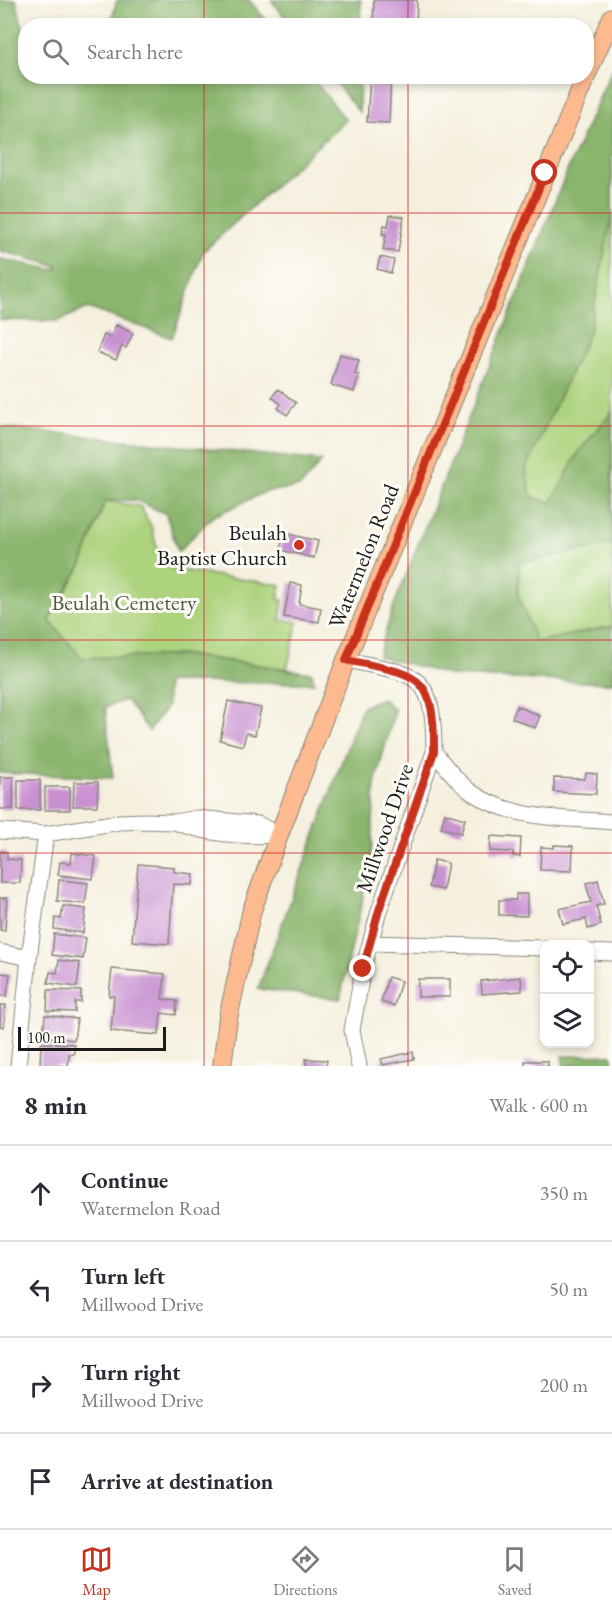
<!DOCTYPE html>
<html lang="en">
<head>
<meta charset="utf-8">
<style>
	body { margin:0; font-family:"EB Garamond",serif; background:#f2f2f3; color:#2b2b33 }
	.controls { position:absolute; right:18px; bottom:18px; display:grid; overflow:hidden; border-radius:12px; box-shadow:0 3px 9px #0003 }
	.controls button { width:54px; height:54px; display:grid; place-items:center; padding:0; border:0; border-bottom:2px solid #e1e1e2; background:#fff; color:#2b2b33; font:30px sans-serif }
	.scale { position:absolute; left:18px; bottom:15px; width:148px; box-sizing:border-box; padding-left:6px; border:3px solid #1c1c1c; border-top:0; font-size:16px; line-height:21px; white-space:nowrap; color:#1c1c1c; -webkit-text-stroke:4px #fdfcf7; paint-order:stroke }
	.stop { position:absolute; width:18px; height:18px; margin:-14px; border:4px solid #c8321e; border-radius:50%; background:#fff }
	.stop.end { background:#c8321e; border-color:#fff; box-shadow:0 2px 6px #0008 }
	.list { margin:0; padding:0; list-style:none }
	h2 { display:flex; justify-content:space-between; align-items:center; height:78px; margin:0; padding:0 24px; font-size:26px }
	h2 small { font-size:20px; font-weight:400; color:#7c7c81 }
	.list li { display:grid; grid-template-columns:39px 1fr auto; gap:18px; align-items:center; box-sizing:border-box; height:96px; padding:0 24px; border-top:2px solid #e1e1e2 }
	.list b { display:block; font-size:22px; white-space:nowrap }
	.list p { margin:0; font-size:20px; white-space:nowrap; color:#7c7c81 }
	.list em { font-size:20px; font-style:normal; color:#7c7c81 }
	.icon { flex:none; width:33px; height:33px; fill:none; stroke:currentColor; stroke-width:2; stroke-linecap:round; stroke-linejoin:round }
	.map { position:relative; flex:none; width:612px; height:1066px; overflow:hidden }
	.search { position:absolute; background:#fff; box-shadow:0 3px 9px #0003; left:18px; right:18px; top:18px; height:66px; display:flex; align-items:center; gap:15px; box-sizing:border-box; padding:0 21px; border-radius:24px; color:#7c7c81; font-size:22px }
	.sheet { height:462px; background:#fff }
	nav { display:flex; justify-content:space-around; align-items:center; box-sizing:border-box; height:84px; border-top:2px solid #e1e1e2; background:#fff; font-size:16px; color:#7c7c81 }
	nav a { display:grid; justify-items:center; gap:3px }
	nav .on { color:#c8321e }
	.map>svg:first-child { display:block }
	.green { fill:#add37e; stroke:#64784d; stroke-width:1.5 }
	.forest { fill:#8ab56d; stroke:#536844; stroke-width:1.5 }
	.building { fill:#c991d2 }
	.lines { fill:none; stroke-linecap:round; stroke-linejoin:round }
	.minor-casing { stroke:#88867d; stroke-width:17 }
	.major-casing { stroke:#88867d; stroke-width:20 }
	.minor { stroke:#fff; stroke-width:15 }
	.major { stroke:#fcba8e; stroke-width:18 }
	.route { stroke:#c8321e; stroke-width:8 }
	.grid { fill:none; stroke:#d62828; stroke-width:1.5; stroke-opacity:0.55 }
	.poi-dot { fill:#c8321e; stroke:#fdfcf7; stroke-width:2 }
	.labels { text-anchor:middle; stroke-width:6; stroke-linejoin:round; paint-order:stroke }
	.poi-label { font-size:22px; fill:#1c1c1c; stroke:#fdfcf7; text-anchor:end }
	.street-label { font-size:22px; fill:#1c1c1c; stroke:#fdfcf7 }
	.park-label { font-size:22px; fill:#4f5c3e; stroke:#fdfcf7 }
</style>
</head>
<body>
<div class="map">
<svg width="612" height="1066" viewBox="0 0 612 1066">
	<rect width="100%" height="100%" fill="#fdfcf7"/>
	<filter id="ink" filterUnits="userSpaceOnUse"><feTurbulence type="fractalNoise" baseFrequency=".0167" numOctaves="2"/><feDisplacementMap in="SourceGraphic" scale="12" xChannelSelector="R" yChannelSelector="G"/><feConvolveMatrix kernelMatrix="1 2 1 2 8 2 1 2 1" color-interpolation-filters="sRGB"/></filter>
	<filter id="wash" filterUnits="userSpaceOnUse"><feTurbulence type="fractalNoise" baseFrequency=".008" numOctaves="4" result="noise"/><feDisplacementMap in="SourceGraphic" scale="24" xChannelSelector="R" yChannelSelector="G"/><feGaussianBlur stdDeviation="1.35" result="paint"/><feColorMatrix in="noise" values="0 0 0 0 0 0 0 0 0 0 0 0 0 0 0 0 0 1.4 0 .05"/><feComposite in="paint" operator="in"/></filter>
	<g filter="url(#wash)">
		<rect width="100%" height="100%" fill="#f5f0de"/>
		<path class="green" d="M 612,69 L 612,683 L 453,676 L 408,572 L 566,174 Z
			M 105,501 L 140,506 L 151,526 L 160,559 L 172,569 L 281,585 L 278,599 L 283,600 L 280,620 L 298,622 L 287,669 L 186,655 L 81,658 L 49,620 L 82,564 Z"/>
		<path class="forest" d="M 0,0 L 16,0 L 25,36 L 26,76 L 311,77 L 346,120 L 203,252 L 172,338 L 88,308 L 58,321 L 0,320 L 0,259 L 55,270 L 58,266 L 0,251 Z
			M 117,0 L 249,0 L 270,25 L 110,25 Z
			M 271,0 L 361,0 L 360,25 L 291,25 Z
			M 612,69 L 612,215 L 589,333 L 526,469 L 531,496 L 551,503 L 579,451 L 612,412 L 612,544 L 519,563 L 518,595 L 536,642 L 612,626 L 612,683 L 453,676 L 378,656 L 394,605 L 566,174 Z
			M 331,77 L 360,77 L 359,112 Z
			M 0,427 L 322,461 L 300,487 L 265,492 L 212,517 L 178,552 L 166,514 L 136,500 L 105,501 L 82,564 L 49,620 L 82,658 L 186,655 L 312,673 L 314,683 L 167,682 L 167,706 L 149,731 L 126,700 L 105,707 L 113,778 L 0,773 Z
			M 382,698 L 395,710 L 375,783 L 371,861 L 340,999 L 258,989 L 362,707 Z
			M 612,1055 L 612,1066 L 564,1066 L 562,1056 Z"/>
		<g id="blocks">
			<path class="building" d="M 374,0 L 417,0 L 416,26 L 373,26 Z
				M 370,76 L 391,76 L 389,123 L 367,122 Z
				M 390,215 L 404,217 L 398,252 L 383,250 L 386,234 L 382,234 L 384,225 L 388,226 Z
				M 380,257 L 394,260 L 391,273 L 377,269 Z
				M 116,325 L 133,333 L 126,348 L 122,346 L 116,360 L 97,352 L 104,335 L 111,337 Z
				M 340,354 L 359,360 L 355,374 L 359,375 L 354,392 L 331,385 Z
				M 278,389 L 296,403 L 287,415 L 278,408 L 281,404 L 272,397 Z
				M 284,533 L 318,541 L 314,558 L 280,550 Z
				M 290,583 L 302,585 L 299,604 L 321,608 L 319,622 L 284,617 Z
				M 228,701 L 261,708 L 255,735 L 246,733 L 243,746 L 220,740 Z
				M 517,706 L 540,716 L 535,728 L 512,718 Z
				M 586,773 L 597,774 L 596,794 L 554,792 L 554,778 L 585,779 Z
				M 0,777 L 13,777 L 13,809 L 0,809 Z
				M 18,780 L 40,780 L 40,810 L 18,810 Z
				M 74,782 L 98,782 L 97,806 L 73,806 Z
				M 45,787 L 70,787 L 70,810 L 45,810 Z
				M 445,813 L 465,819 L 461,833 L 441,828 Z
				M 491,836 L 521,838 L 520,857 L 513,856 L 513,852 L 490,851 Z
				M 554,845 L 573,846 L 572,871 L 540,870 L 541,847 L 554,848 Z
				M 0,851 L 7,852 L 7,859 L 21,860 L 20,883 L 0,883 Z
				M 72,853 L 96,856 L 93,879 L 58,875 L 60,862 L 71,863 Z
				M 434,860 L 448,863 L 443,890 L 429,887 Z
				M 138,864 L 174,867 L 174,872 L 193,874 L 192,885 L 173,884 L 169,944 L 132,941 Z
				M 59,880 L 88,883 L 85,904 L 57,901 Z
				M 598,880 L 604,904 L 596,906 L 601,925 L 588,929 L 586,919 L 563,924 L 559,909 L 591,902 L 586,883 Z
				M 516,894 L 527,894 L 527,916 L 499,915 L 499,900 L 516,900 Z
				M 0,898 L 7,898 L 5,931 L 0,930 Z
				M 63,906 L 86,909 L 83,933 L 54,929 L 55,918 L 61,919 Z
				M 54,934 L 86,938 L 83,959 L 52,955 Z
				M 59,960 L 80,963 L 77,987 L 48,983 L 50,972 L 57,973 Z
				M 112,969 L 165,974 L 162,999 L 177,1001 L 176,1015 L 161,1013 L 159,1035 L 111,1031 L 114,996 L 109,996 Z
				M 0,973 L 10,974 L 7,996 L 0,996 Z
				M 388,977 L 401,981 L 394,1006 L 381,1002 Z
				M 521,977 L 522,991 L 482,994 L 481,981 Z
				M 418,979 L 450,979 L 450,997 L 418,997 Z
				M 48,990 L 81,991 L 81,1002 L 75,1002 L 75,1012 L 47,1011 Z
				M 0,1005 L 6,1005 L 4,1027 L 0,1026 Z
				M 45,1015 L 77,1019 L 74,1040 L 43,1036 Z
				M 41,1043 L 74,1044 L 74,1054 L 69,1054 L 68,1066 L 40,1065 Z
				M 413,1052 L 414,1059 L 383,1065 L 381,1059 Z
				M 306,1059 L 327,1060 L 326,1066 L 306,1066 Z
				M 525,1061 L 548,1061 L 548,1066 L 525,1066 Z"/>
		</g>
	</g>
	<g filter="url(#ink)">
		<use href="#blocks" fill-opacity="0" stroke="#88867d" stroke-width="1.5"/>
		<g class="lines">
			<defs>
				<path id="minor" d="M 346,660 C 418,675 434,671 434,752 L 379,911 L 363,969 L 352,1030 L 359,1066
					M 434,752 C 446,766 460,786 476,795 C 515,820 568,818 612,822
					M 177,823 C 208,834 245,837 277,835
					M 0,831 L 46,834 L 119,822 L 145,821 L 174,822 L 197,818 L 258,824 L 279,835
					M 371,943 L 544,948
					M 0,952 L 29,958
					M 590,952 L 612,953
					M 18,1066 L 29,958 L 46,834"/>
				<path id="major" d="M 586,76 L 612,17
					M 222,1066 L 228,1018 L 252,910 L 279,835 L 346,660 L 586,76"/>
			</defs>
			<use href="#minor" class="minor-casing"/>
			<use href="#major" class="major-casing"/>
			<use href="#minor" class="minor"/>
			<use href="#major" class="major"/>
		</g>
	</g>
	<g class="lines" filter="url(#ink)">
		<path class="route" d="M 363,969 L 379,910 L 434,752 C 435,671 417,675 346,660 L 545,173"/>
	</g>
	<path class="grid" d="M 204,0 L 204,26M 408,0 L 408,26M 204,76 L 204,1066M 408,76 L 408,1066M 0,213 L 612,213M 0,426 L 612,426M 0,640 L 612,640M 0,853 L 612,853"/>
	<circle class="poi-dot" cx="299" cy="545" r="6"/>
	<g class="labels">
		<g class="poi-label">
			<text x="287" y="540">Beulah<tspan x="287" dy="25">Baptist Church</tspan></text>
		</g>
		<g class="street-label">
			<text transform="translate(363 556) rotate(-68)" y="8">Watermelon Road</text>
			<text transform="translate(384 828) rotate(-71)" y="8">Millwood Drive</text>
		</g>
		<g class="park-label">
			<text x="124" y="610">Beulah Cemetery</text>
		</g>
	</g>
</svg>
<div class="controls">
<button><svg class="icon" aria-label="locate" viewBox="0 0 24 24"><circle cx="12" cy="12" r="6"/><path d="M12 2v4M12 18v4M2 12h4M18 12h4"/></svg></button>
<button><svg class="icon" aria-label="layers" viewBox="0 0 24 24"><path d="M12 4l9 5-9 5-9-5zM3 14l9 5 9-5"/></svg></button>
</div>
<div class="scale">100 m</div>
<div class="stop" style="left:545px;top:173px"></div>
<div class="stop end" style="left:363px;top:969px"></div>
<div class="search"><svg class="icon" aria-label="search" viewBox="0 0 24 24"><circle cx="10" cy="10" r="6"/><path d="M15 15l6 6"/></svg>Search here</div>
</div>
<section class="sheet">
<h2>8 min<small>Walk · 600 m</small></h2>
<ul class="list">
<li><svg class="icon" aria-label="ahead" viewBox="0 0 24 24"><path d="M12 20V5M6 11l6-6 6 6"/></svg><div><b>Continue</b><p>Watermelon Road</p></div><em>350 m</em></li>
<li><svg class="icon" aria-label="left" viewBox="0 0 24 24"><path d="M17 20v-9H6M10 6l-5 5 5 5"/></svg><div><b>Turn left</b><p>Millwood Drive</p></div><em>50 m</em></li>
<li><svg class="icon" aria-label="right" viewBox="0 0 24 24"><path d="M7 20v-9h11M14 6l5 5-5 5"/></svg><div><b>Turn right</b><p>Millwood Drive</p></div><em>200 m</em></li>
<li><svg class="icon" aria-label="arrive" viewBox="0 0 24 24"><path d="M6 21V4h12l-3 4 3 4H6"/></svg><div><b>Arrive at destination</b></div></li>
</ul>
</section>
<nav>
<a class="on"><svg class="icon" aria-label="map" viewBox="0 0 24 24"><path d="M3 6l6-2 6 2 6-2v14l-6 2-6-2-6 2zM9 4v14M15 6v14"/></svg>Map</a>
<a><svg class="icon" aria-label="directions" viewBox="0 0 24 24"><path d="M12 3l9 9-9 9-9-9zM9 14v-3h6M13 9l2 2-2 2"/></svg>Directions</a>
<a><svg class="icon" aria-label="saved" viewBox="0 0 24 24"><path d="M7 4h10v16l-5-4-5 4z"/></svg>Saved</a>
</nav>
</body>
</html>
